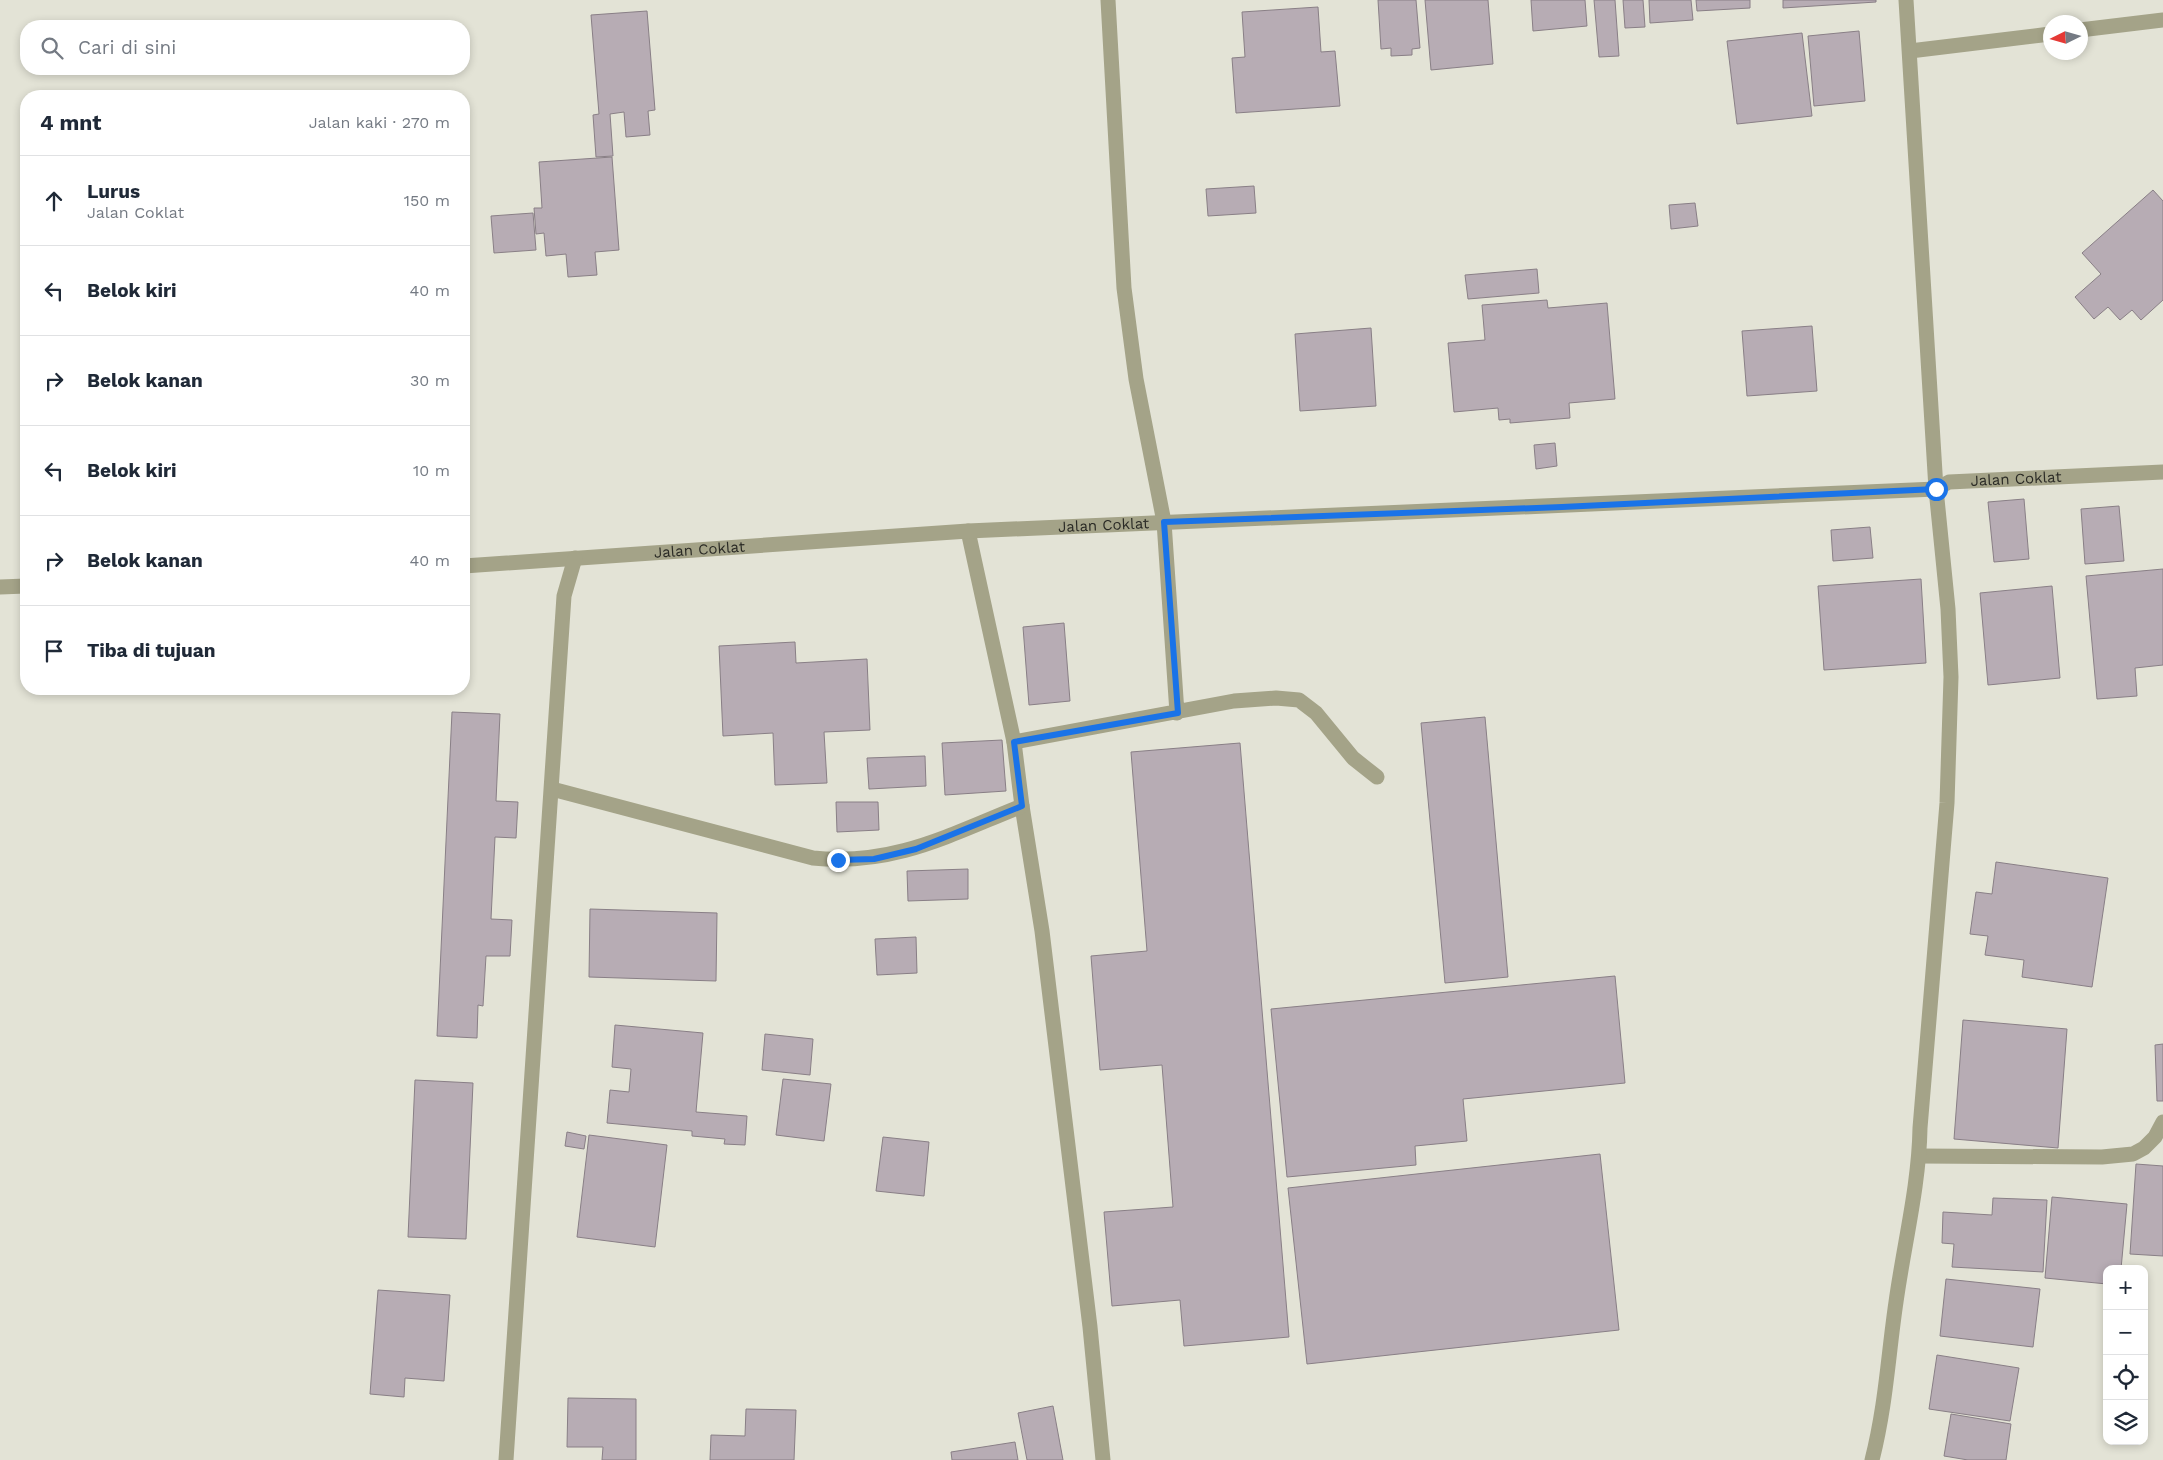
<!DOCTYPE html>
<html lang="id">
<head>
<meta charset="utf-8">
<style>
	body { margin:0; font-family:"Work Sans",sans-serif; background:#f6f6f7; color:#1f2937 }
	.controls { position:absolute; right:15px; bottom:15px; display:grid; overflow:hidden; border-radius:10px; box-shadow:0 2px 8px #0003 }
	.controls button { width:45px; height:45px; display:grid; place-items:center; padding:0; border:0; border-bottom:1px solid #e0e1e3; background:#fff; color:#1f2937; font:25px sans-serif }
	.compass { position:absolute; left:2043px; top:15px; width:45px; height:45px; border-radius:50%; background:#fff; box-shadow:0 2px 8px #0003; rotate:265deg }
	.stop { position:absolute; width:15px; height:15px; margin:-11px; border:4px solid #1a73e8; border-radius:50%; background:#fff }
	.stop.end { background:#1a73e8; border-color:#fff; box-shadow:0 1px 5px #0008 }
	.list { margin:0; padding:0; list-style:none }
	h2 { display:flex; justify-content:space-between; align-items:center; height:65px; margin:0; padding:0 20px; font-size:21px }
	h2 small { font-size:16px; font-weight:400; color:#747a83 }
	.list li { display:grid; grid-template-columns:32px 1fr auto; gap:15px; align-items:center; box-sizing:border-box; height:90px; padding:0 20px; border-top:1px solid #e0e1e3 }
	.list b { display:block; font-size:19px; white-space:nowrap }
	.list p { margin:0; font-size:16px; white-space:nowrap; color:#747a83 }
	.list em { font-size:16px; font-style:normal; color:#747a83 }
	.icon { flex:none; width:28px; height:28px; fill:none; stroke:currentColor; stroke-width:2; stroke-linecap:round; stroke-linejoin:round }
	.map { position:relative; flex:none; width:2163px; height:1460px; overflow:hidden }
	.search { position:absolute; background:#fff; box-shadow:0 2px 8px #0003; left:20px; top:20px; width:450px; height:55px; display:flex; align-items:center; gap:12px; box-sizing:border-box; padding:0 18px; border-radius:20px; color:#747a83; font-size:19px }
	.panel { position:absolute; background:#fff; box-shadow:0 2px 8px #0003; left:20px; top:90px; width:450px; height:605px; border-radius:20px }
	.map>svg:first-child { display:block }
	.building { fill:#b7acb4; stroke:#897f86 }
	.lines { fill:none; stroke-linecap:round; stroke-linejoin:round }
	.lane { stroke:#a4a388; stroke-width:15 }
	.street { stroke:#a4a388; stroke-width:15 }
	.route { stroke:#1a73e8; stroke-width:6 }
	.labels { text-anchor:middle; stroke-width:5; stroke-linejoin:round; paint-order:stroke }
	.street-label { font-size:15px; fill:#2a2a25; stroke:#f1f0e3 }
</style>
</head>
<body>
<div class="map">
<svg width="2163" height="1460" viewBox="0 0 2163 1460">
	<rect width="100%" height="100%" fill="#e3e3d6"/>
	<path class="building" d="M 1378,0 L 1416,0 L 1420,48 L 1412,49 L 1412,55 L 1391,56 L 1391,48 L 1381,49 Z
		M 1425,0 L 1488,0 L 1493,64 L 1431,70 Z
		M 1531,0 L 1585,0 L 1587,26 L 1533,31 Z
		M 1594,0 L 1615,0 L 1619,56 L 1599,57 Z
		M 1623,0 L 1643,0 L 1645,27 L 1625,28 Z
		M 1649,0 L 1691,0 L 1693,20 L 1650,23 Z
		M 1696,0 L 1750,0 L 1750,8 L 1697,11 Z
		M 1783,0 L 1876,0 L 1876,2 L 1783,8 Z
		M 1318,7 L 1321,52 L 1335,51 L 1340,106 L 1236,113 L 1232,58 L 1245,57 L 1242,12 Z
		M 647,11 L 655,110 L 648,111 L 650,135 L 626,137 L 624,112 L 610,114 L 613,156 L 596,157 L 593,115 L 599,114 L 591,15 Z
		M 1859,31 L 1865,101 L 1814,106 L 1808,36 Z
		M 1802,33 L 1812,116 L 1737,124 L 1727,41 Z
		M 612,157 L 619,250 L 595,252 L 597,275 L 568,277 L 566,254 L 546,256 L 544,233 L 536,234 L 534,208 L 542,208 L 539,162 Z
		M 1254,186 L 1256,213 L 1208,216 L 1206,189 Z
		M 2153,190 L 2163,201 L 2163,300 L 2141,320 L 2132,310 L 2120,320 L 2108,307 L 2094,319 L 2075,297 L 2101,274 L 2082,253 Z
		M 1695,203 L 1698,226 L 1671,229 L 1669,205 Z
		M 533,213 L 536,250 L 494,253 L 491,216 Z
		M 1537,269 L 1539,293 L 1468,299 L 1465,275 Z
		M 1547,300 L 1548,308 L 1607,303 L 1615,399 L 1569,403 L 1570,418 L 1510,423 L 1510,419 L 1499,420 L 1498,408 L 1454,412 L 1448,343 L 1485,340 L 1482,305 Z
		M 1812,326 L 1817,391 L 1747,396 L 1742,331 Z
		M 1371,328 L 1376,406 L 1300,411 L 1295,334 Z
		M 1555,443 L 1557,466 L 1536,469 L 1534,445 Z
		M 2024,499 L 2029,559 L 1994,562 L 1988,502 Z
		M 2119,506 L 2124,561 L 2085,564 L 2081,509 Z
		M 1870,527 L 1873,558 L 1833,561 L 1831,530 Z
		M 2163,569 L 2163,665 L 2135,668 L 2137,696 L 2097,699 L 2086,576 Z
		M 1921,579 L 1926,663 L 1824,670 L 1818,586 Z
		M 2052,586 L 2060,678 L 1988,685 L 1980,593 Z
		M 1064,623 L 1070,701 L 1029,705 L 1023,627 Z
		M 795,642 L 796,663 L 867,659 L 870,730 L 824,732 L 827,783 L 775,785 L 773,733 L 723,736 L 719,646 Z
		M 452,712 L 500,714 L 496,801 L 518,802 L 516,838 L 495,837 L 491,919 L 512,920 L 510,956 L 486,956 L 483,1006 L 478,1005 L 477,1038 L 437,1036 Z
		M 1485,717 L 1508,977 L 1445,983 L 1421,723 Z
		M 1002,740 L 1006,791 L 945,795 L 942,743 Z
		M 1240,743 L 1289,1337 L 1184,1346 L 1180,1300 L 1112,1306 L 1104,1212 L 1173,1207 L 1162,1065 L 1100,1070 L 1091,956 L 1147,951 L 1131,752 Z
		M 925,756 L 926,786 L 869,789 L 867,758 Z
		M 836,802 L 878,802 L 879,830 L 837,832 Z
		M 1996,862 L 2108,878 L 2092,987 L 2022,977 L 2024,960 L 1985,955 L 1988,936 L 1970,934 L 1976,892 L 1992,894 Z
		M 968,869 L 968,899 L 908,901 L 907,871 Z
		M 590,909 L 717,913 L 716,981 L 589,977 Z
		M 916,937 L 917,973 L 877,975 L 875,939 Z
		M 1615,976 L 1625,1083 L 1463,1099 L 1467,1141 L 1415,1146 L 1416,1165 L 1287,1177 L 1271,1009 Z
		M 1963,1020 L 2067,1029 L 2058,1148 L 1954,1139 Z
		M 615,1025 L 703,1033 L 696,1112 L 747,1116 L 745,1145 L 724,1144 L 725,1139 L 692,1136 L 692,1131 L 607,1123 L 610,1090 L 629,1092 L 631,1069 L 612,1067 Z
		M 765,1034 L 813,1039 L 810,1075 L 762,1070 Z
		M 2163,1044 L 2163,1101 L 2157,1101 L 2155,1045 Z
		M 783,1079 L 831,1084 L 824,1141 L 776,1135 Z
		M 415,1080 L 473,1083 L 466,1239 L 408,1237 Z
		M 567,1132 L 586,1136 L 584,1149 L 565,1146 Z
		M 589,1135 L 667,1145 L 655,1247 L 577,1237 Z
		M 883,1137 L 929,1142 L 924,1196 L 876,1191 Z
		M 1600,1154 L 1619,1330 L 1307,1364 L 1288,1188 Z
		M 2136,1164 L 2163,1166 L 2163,1256 L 2130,1254 Z
		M 2052,1197 L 2127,1204 L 2121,1269 L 2107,1269 L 2107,1284 L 2045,1278 Z
		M 1993,1198 L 2047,1200 L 2043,1272 L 1952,1267 L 1954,1244 L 1942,1243 L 1943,1212 L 1992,1215 Z
		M 1946,1279 L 2040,1289 L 2033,1347 L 1940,1336 Z
		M 378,1290 L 450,1295 L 444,1381 L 405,1378 L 404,1397 L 370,1394 Z
		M 1937,1355 L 2019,1368 L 2010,1421 L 1929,1409 Z
		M 568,1398 L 636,1399 L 636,1460 L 602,1460 L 603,1447 L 567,1447 Z
		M 1053,1406 L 1063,1460 L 1027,1460 L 1018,1413 Z
		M 746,1409 L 796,1410 L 794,1460 L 710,1460 L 711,1435 L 745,1436 Z
		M 1951,1414 L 2011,1424 L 2006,1460 L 1968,1460 L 1944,1456 Z
		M 1015,1442 L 1018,1460 L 952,1460 L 951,1452 Z"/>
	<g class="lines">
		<path class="lane" d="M 1164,522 L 1177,713
			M 1014,742 L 1234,701 L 1276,698 L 1299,700 L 1316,713 L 1353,758 L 1377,777"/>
		<g class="street">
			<path d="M 1108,0 L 1124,288 L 1136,379 L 1164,522"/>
			<path d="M 2080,30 L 2163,20"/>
			<path d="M 1910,51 L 2050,34"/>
			<path d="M 968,531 L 1014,742 L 1022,806 L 1042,931 L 1090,1327 L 1103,1460"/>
			<path id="s1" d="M 464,566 L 968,531 L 1936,489 L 1949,482 L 2163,472"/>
			<path d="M 0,587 L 26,586"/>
			<path d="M 552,789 L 813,858 C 894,866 949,835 1022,806"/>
			<path d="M 1919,1156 L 2102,1157 L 2133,1154 L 2144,1148 L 2155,1137 L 2163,1122"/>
			<path d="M 506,1460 L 564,596 L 575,558"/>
			<path d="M 1872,1460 C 1886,1405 1888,1356 1896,1302 C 1904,1244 1919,1186 1920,1128 L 1947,803 L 1951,677 L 1948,609 L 1936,489 L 1906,0"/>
		</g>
	</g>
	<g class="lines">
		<path class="route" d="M 838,860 L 874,859 L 916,849 L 1022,806 L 1014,742 L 1178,713 L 1164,522 L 1562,507 L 1936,489"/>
	</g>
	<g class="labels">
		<g class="street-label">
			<text dy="5" stroke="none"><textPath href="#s1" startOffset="1556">Jalan Coklat</textPath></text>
			<text dy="5" stroke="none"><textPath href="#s1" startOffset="641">Jalan Coklat</textPath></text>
			<text dy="5" stroke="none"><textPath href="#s1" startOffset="236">Jalan Coklat</textPath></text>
		</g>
	</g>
</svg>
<div class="controls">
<button>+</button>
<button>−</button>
<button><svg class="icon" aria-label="locate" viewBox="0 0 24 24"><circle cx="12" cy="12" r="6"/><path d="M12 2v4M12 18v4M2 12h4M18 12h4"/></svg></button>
<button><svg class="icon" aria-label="layers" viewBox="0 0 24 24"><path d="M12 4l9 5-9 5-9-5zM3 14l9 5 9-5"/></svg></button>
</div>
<svg class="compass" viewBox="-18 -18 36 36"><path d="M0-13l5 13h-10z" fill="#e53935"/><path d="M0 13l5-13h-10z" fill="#747a83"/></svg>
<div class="stop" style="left:1936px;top:489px"></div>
<div class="stop end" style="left:838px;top:860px"></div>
<div class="search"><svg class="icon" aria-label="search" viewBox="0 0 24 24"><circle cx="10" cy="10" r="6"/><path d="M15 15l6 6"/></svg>Cari di sini</div>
<section class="panel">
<h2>4 mnt<small>Jalan kaki · 270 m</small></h2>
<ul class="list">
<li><svg class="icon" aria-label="ahead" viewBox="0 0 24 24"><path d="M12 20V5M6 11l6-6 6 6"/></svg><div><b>Lurus</b><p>Jalan Coklat</p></div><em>150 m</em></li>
<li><svg class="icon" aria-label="left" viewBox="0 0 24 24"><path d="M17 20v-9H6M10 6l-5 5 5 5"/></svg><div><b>Belok kiri</b></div><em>40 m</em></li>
<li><svg class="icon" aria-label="right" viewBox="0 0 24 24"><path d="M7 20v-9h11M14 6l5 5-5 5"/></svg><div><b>Belok kanan</b></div><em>30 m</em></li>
<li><svg class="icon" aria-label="left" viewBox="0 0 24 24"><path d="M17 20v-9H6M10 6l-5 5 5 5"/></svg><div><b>Belok kiri</b></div><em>10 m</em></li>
<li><svg class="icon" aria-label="right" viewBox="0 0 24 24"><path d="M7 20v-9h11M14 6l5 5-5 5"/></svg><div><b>Belok kanan</b></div><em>40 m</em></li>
<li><svg class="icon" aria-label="arrive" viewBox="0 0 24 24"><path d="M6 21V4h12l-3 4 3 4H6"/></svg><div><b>Tiba di tujuan</b></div></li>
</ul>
</section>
</div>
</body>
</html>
